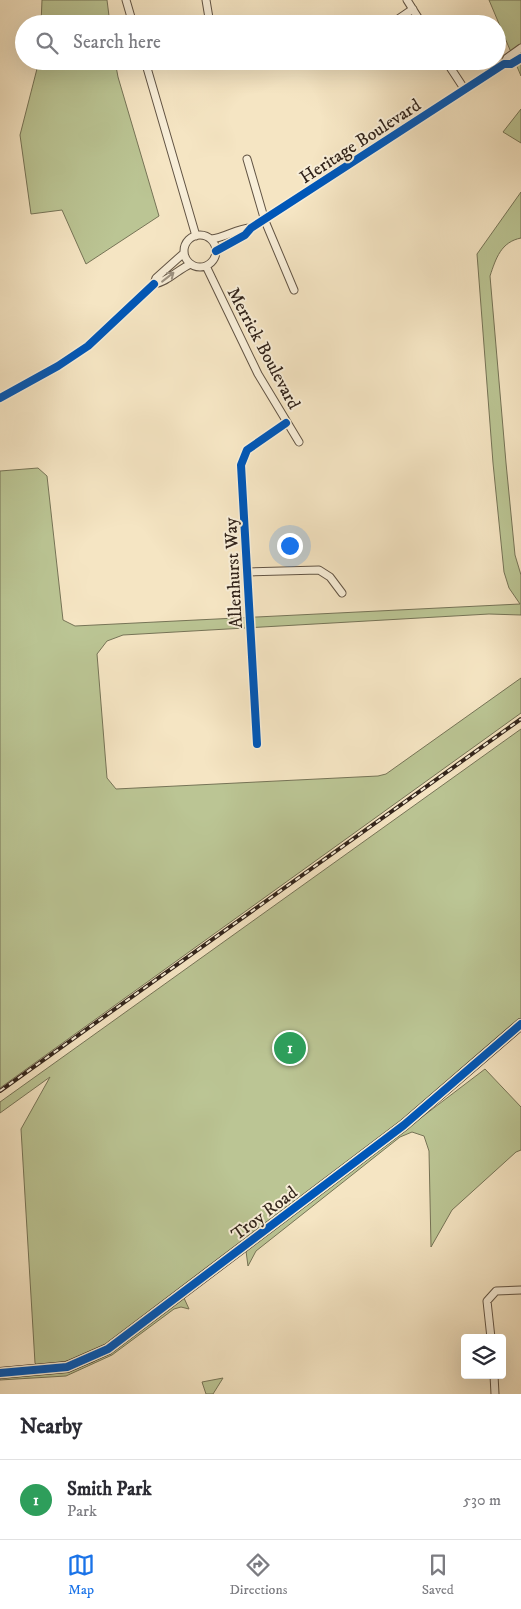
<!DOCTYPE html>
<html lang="en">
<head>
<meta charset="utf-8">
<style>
	body { margin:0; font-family:"IM FELL DW Pica",serif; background:#f7f7f7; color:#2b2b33 }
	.controls { position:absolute; right:15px; bottom:15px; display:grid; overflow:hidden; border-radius:5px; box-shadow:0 5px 20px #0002 }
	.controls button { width:45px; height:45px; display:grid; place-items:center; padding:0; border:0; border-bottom:1px solid #e1e1e2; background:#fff; color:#2b2b33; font:25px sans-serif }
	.you { position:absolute; left:289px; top:545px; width:18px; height:18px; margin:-12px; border:4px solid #fff; border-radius:50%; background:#1a73e8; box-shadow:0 0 0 8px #1a73e833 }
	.badge { display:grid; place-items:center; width:32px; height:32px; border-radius:50%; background:#1a73e8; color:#fff; font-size:16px; font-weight:700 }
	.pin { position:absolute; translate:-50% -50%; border:2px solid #fff; box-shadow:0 1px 5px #0006 }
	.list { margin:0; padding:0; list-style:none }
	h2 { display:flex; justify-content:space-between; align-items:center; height:65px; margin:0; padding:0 20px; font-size:21px }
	h2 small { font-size:16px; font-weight:400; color:#7c7c81 }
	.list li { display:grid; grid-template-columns:32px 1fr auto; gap:15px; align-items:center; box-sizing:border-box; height:80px; padding:0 20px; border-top:1px solid #e1e1e2 }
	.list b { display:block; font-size:19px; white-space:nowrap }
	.list p { margin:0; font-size:16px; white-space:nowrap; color:#7c7c81 }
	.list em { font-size:16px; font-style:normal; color:#7c7c81 }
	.icon { flex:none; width:28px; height:28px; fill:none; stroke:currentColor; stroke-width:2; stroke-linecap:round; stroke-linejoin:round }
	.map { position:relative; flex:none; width:521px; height:1394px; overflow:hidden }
	.search { position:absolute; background:#fff; box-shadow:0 5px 20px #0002; left:15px; right:15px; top:15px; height:55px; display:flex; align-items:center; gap:12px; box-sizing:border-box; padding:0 18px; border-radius:28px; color:#7c7c81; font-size:19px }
	.sheet { height:145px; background:#fff }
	nav { display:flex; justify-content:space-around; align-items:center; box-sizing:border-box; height:70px; border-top:1px solid #e1e1e2; background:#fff; font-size:14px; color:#7c7c81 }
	nav a { display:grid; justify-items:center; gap:2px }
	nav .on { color:#1a73e8 }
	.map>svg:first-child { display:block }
	.green { fill:#bbc594; stroke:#767457 }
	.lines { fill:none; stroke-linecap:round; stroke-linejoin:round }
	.street-casing { stroke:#625444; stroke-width:9 }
	.secondary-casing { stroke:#31231a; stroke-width:12 }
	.street { stroke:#f8eed8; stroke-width:7 }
	.secondary { stroke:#f8eed8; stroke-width:10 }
	.rail-casing { stroke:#31231a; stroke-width:4 }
	.rail { stroke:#f8eed8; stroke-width:2; stroke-dasharray:5.5; stroke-linecap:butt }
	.cycleway-casing { stroke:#f8eed8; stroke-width:11 }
	.cycleway { stroke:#0057b8; stroke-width:8 }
	.oneway { stroke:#9e9382 }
	.labels { text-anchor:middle; stroke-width:4; stroke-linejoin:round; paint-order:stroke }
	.street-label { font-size:18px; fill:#31231a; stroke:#f8eed8 }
</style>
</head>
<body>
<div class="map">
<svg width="521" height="1394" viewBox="0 0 521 1394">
	<rect width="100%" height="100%" fill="#f5e5c3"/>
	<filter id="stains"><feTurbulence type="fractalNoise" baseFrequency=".004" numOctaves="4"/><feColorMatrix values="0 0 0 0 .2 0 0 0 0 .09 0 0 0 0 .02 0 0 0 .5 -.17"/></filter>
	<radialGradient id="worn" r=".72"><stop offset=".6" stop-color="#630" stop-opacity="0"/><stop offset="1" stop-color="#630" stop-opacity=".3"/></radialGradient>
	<path class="green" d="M 42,0 L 107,0 L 110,24 L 41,24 Z
		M 489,0 L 521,0 L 521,76 Z
		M 39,61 L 115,61 L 118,77 L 159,216 L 86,264 L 62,210 L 31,214 L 20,135 Z
		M 521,109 L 521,143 L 503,132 Z
		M 521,192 L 521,238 C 501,242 496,258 490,276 L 506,463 L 515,555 L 521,575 L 521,615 L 489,614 L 123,635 L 107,641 L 97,654 L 107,778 L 116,789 L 378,776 L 386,774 L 521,678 L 521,713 L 0,1088 L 0,471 L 38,468 L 47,476 L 63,620 L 75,626 L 520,604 L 509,588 L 504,572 L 493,463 L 477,254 Z
		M 521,729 L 521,1020 L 432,1099 L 109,1345 L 72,1360 L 38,1367 L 35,1363 L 21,1129 L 50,1077 L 0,1113 L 0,1102 Z
		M 485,1069 L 521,1107 L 521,1150 L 516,1152 L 452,1210 L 431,1247 L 429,1151 L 424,1136 L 412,1132 L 400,1137 L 256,1251 L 248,1266 L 246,1251 Z
		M 184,1298 L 189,1309 L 181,1307 L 174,1309 L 112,1355 L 66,1376 L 0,1380 L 0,1377 L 73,1369 L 93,1362 Z
		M 223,1378 L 213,1394 L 206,1394 L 202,1382 Z"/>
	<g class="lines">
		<defs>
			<path id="street" d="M 126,0 L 133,24
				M 206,0 L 210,24
				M 407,0 L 422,24
				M 391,24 L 413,9
				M 145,61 L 196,236
				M 446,61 L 465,90
				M 504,64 L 507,58 L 521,48
				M 247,159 L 265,221 L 294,290
				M184 251a16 16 0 1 1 32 0a16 16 0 1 1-32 0Z
				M 211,239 C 225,238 237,228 251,228
				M 216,251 L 245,235 L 251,228 L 504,64 L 511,64 L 521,58
				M 184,253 L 156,278 L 154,284 C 168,282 178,269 191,264
				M 206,266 L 258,374 L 299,442
				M 0,398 L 58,366 L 88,346 L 154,284
				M 248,572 L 319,570 L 330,577 L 342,593
				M 257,744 L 241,465 L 247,450 L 286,423
				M 491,1338 L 487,1301 L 496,1291 L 521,1290
				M 494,1375 L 495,1394"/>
			<path id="secondary" d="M 0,1373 L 67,1367 L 108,1349 L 404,1125 L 521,1024"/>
		</defs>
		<use href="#street" class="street-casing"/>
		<use href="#secondary" class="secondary-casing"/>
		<use href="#street" class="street"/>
		<use href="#secondary" class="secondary"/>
		<defs>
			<path id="rail" d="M 0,1091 L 521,719"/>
		</defs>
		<use href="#rail" class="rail-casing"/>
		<use href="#rail" class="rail"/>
		<defs>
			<path id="cycleway" d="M 216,251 L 245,235 L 251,228 L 504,64 L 511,64 L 521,58
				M 0,398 L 58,366 L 88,346 L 154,284
				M 257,744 L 241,465 L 247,450 L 286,423
				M 0,1373 L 67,1367 L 108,1349 L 404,1125 L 521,1024"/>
		</defs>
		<use href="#cycleway" class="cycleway-casing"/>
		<use href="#cycleway" class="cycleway"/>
	</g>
	<defs><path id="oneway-shaft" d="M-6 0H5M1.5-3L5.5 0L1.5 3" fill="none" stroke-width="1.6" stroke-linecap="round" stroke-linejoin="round" transform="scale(1.25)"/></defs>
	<use class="oneway" href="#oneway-shaft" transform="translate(168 277) rotate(-38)"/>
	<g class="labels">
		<g class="street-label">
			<text transform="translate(360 141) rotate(-33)" y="6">Heritage Boulevard</text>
			<text transform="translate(264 348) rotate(62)" y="6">Merrick Boulevard</text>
			<text transform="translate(233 573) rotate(-93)" y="6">Allenhurst Way</text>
			<text transform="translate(264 1213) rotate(-37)" y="6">Troy Road</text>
		</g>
	</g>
	<rect width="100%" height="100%" filter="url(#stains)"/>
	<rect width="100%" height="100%" fill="url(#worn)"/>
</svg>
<div class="controls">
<button><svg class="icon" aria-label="layers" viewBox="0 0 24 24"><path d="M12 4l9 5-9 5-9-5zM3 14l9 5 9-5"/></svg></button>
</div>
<div class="you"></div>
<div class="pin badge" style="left:290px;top:1048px;background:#2e9e5b">1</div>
<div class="search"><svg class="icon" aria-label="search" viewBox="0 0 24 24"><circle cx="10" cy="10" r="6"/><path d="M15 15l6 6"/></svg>Search here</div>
</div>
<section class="sheet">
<h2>Nearby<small></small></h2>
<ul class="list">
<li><span class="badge" style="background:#2e9e5b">1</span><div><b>Smith Park</b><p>Park</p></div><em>530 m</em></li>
</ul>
</section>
<nav>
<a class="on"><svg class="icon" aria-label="map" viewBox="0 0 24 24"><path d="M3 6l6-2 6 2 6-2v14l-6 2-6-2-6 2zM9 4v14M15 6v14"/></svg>Map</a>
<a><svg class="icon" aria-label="directions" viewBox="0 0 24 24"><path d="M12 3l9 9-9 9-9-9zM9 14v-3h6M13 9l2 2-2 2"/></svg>Directions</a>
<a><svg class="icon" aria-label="saved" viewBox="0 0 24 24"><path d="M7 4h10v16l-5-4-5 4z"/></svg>Saved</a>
</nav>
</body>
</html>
